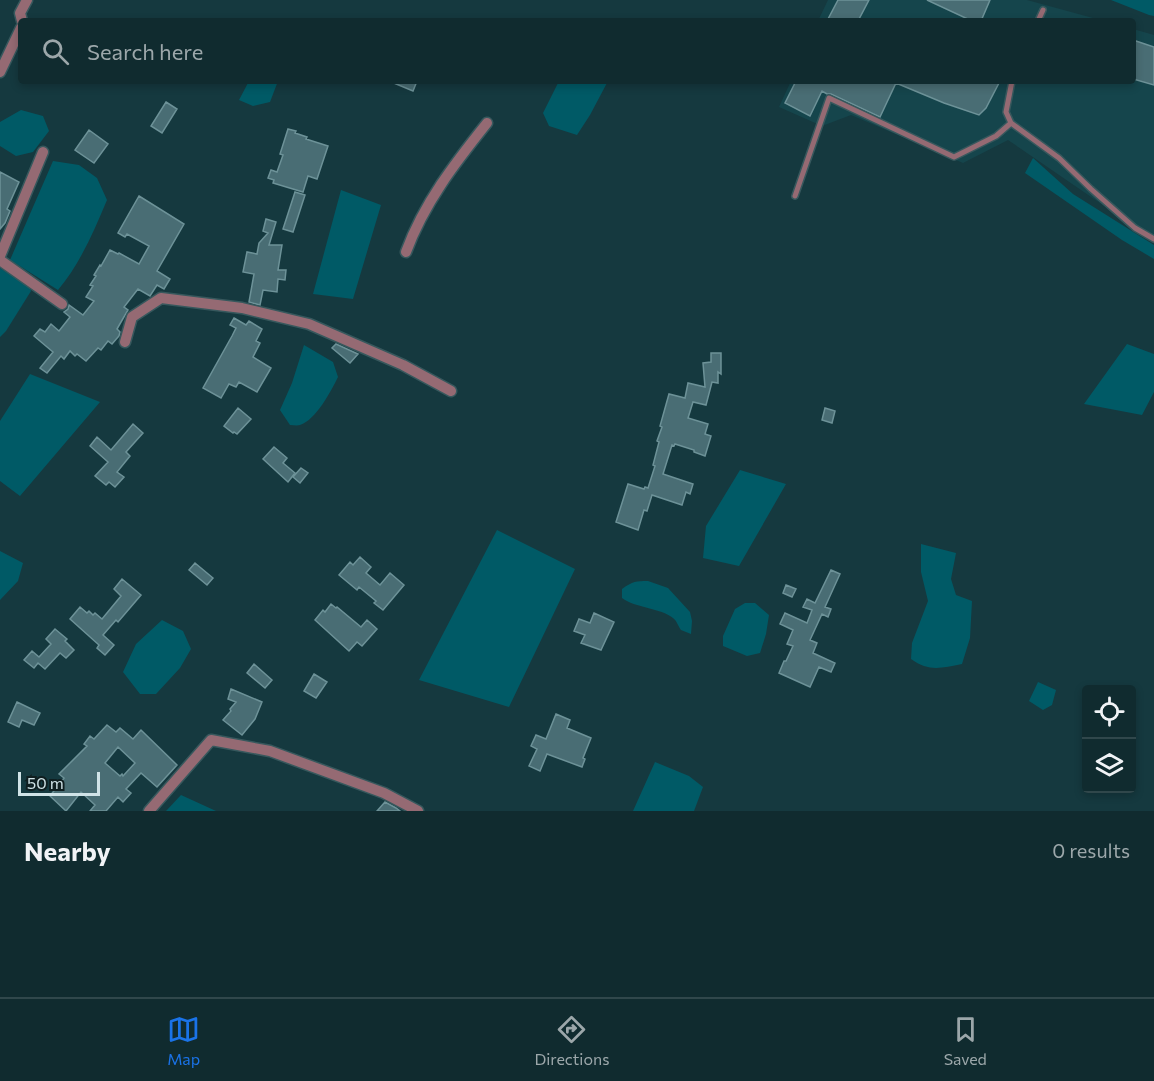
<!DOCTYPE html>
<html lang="en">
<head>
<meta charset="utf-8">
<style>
	body { margin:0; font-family:Commissioner,sans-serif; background:#193337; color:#f1f3f6 }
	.controls { position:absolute; right:18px; bottom:18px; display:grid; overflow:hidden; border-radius:6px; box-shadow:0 3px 9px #0003 }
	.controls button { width:54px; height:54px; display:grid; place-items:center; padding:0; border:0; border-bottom:2px solid #30474b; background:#102b2f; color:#f1f3f6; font:30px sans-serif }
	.scale { position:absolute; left:18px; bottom:15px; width:82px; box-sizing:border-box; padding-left:6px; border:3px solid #d0e3e7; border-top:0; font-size:16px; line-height:21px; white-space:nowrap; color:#d0e3e7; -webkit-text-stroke:4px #0f1e20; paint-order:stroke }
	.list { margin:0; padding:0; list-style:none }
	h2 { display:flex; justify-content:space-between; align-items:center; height:78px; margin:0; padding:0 24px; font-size:26px }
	h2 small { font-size:20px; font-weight:400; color:#9ca7aa }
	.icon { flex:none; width:33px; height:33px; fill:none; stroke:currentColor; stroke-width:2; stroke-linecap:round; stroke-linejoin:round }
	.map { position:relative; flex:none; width:1154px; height:811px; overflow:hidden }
	.search { position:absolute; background:#102b2f; box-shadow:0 3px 9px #0003; left:18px; right:18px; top:18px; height:66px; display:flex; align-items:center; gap:15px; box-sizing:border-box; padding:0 21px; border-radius:6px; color:#9ca7aa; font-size:22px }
	.sheet { height:186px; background:#102b2f }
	nav { display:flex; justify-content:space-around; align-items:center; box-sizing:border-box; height:84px; border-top:2px solid #30474b; background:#102b2f; font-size:16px; color:#9ca7aa }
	nav a { display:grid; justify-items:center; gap:3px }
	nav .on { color:#1a73e8 }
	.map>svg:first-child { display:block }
	.built { fill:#15454c }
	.water { fill:#005a66 }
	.building { fill:#496d74; stroke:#6d9298; stroke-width:1.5; fill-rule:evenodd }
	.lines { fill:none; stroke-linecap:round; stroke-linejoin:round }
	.service-casing { stroke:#37585d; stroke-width:8 }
	.minor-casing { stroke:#37585d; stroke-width:13 }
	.service { stroke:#956a73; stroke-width:5 }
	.minor { stroke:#956a73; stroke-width:10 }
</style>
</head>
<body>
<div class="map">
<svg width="1154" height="811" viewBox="0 0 1154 811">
	<rect width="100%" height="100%" fill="#15393f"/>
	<path class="built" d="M 828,0 L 1027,0 L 1104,21 L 818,21 Z
		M 1133,29 L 1154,35 L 1154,240 L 1008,140 L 963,163 L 851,115 L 822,126 L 779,107 L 791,81 L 1133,81 Z"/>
	<path class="water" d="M 1111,0 L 1154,0 L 1154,16 L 1149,15 Z
		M 249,81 L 278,81 L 270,102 L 253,106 L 239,100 Z
		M 559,81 L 608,81 L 590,115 L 577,135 L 549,126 L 543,113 Z
		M 21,110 L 43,116 L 49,131 L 33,152 L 16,156 L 0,146 L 0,122 Z
		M 1033,158 L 1073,194 L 1154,245 L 1154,259 L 1122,240 L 1025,173 Z
		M 53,161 L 79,165 L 97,178 L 107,200 C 94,231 80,264 58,290 L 10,260 Z
		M 341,190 L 381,205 L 353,299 L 313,294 Z
		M 0,268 L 29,286 L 31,291 L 6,331 L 0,337 Z
		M 1127,344 L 1154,354 L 1154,392 L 1142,415 L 1084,404 Z
		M 304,345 L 333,362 L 338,377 C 331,391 316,420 300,425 C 297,426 293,425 290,425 L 280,410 L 292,383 Z
		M 30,374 L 100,402 L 20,496 L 0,481 L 0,421 Z
		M 740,470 L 786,484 L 739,566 L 703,558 L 706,526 Z
		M 497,530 L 575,569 L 509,707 L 419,680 Z
		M 921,544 L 956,553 L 951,579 L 956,595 L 972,601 L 970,638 L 962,664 C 941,668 929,672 911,659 L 912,643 L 928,601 L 921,572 Z
		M 0,551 L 23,563 L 18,581 L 0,600 Z
		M 648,581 L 668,588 L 690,612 L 692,621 L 691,634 L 681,630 C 678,626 677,621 673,618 C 661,608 635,608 622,598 L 622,589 C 633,581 636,581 648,581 Z
		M 745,603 L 755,603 L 769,615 L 766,634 L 760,653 L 747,656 L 723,646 L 723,636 L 735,609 Z
		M 162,620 L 183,631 L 191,649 L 180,668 L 156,694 L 140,694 L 123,672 L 136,644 Z
		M 1038,682 L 1056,690 L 1052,705 L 1043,710 L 1029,701 Z
		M 655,762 L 689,776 L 703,787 L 694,811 L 633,811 Z
		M 181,795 L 216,811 L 166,811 Z"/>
	<path class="building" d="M 838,0 L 869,0 L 858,21 L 827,21 Z
		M 927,0 L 990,0 L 981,21 L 972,21 Z
		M 1133,40 L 1154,47 L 1154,85 L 1133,79 Z
		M 389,81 L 417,81 L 413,91 Z
		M 796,81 L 1000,81 L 986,108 L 979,115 L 944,103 L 896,83 L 880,117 L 831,94 L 827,94 L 822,91 L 810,116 L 785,103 Z
		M 166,102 L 177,109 L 162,133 L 151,126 Z
		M 288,129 L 296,131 L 295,133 L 307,137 L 306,139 L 328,146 L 317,179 L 308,176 L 303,192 L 273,183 L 274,180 L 268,178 L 271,170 L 277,172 L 283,155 L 280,154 Z
		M 89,130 L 108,144 L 94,163 L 75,150 Z
		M 0,172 L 19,182 L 7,209 L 10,211 L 5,223 L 0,229 Z
		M 295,192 L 305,195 L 293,232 L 283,229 Z
		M 139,196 L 184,224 L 157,271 L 170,279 L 164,289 L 157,285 L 150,296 L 138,289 L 124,307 L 128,310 L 117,329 L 120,332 L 119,336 L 112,344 L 108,341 L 101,350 L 98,348 L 86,361 L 77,354 L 75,356 L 70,351 L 64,359 L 61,356 L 47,373 L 40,368 L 53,352 L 34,336 L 40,329 L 45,332 L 51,324 L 59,331 L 70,317 L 64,312 L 68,309 L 69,305 L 83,315 L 94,301 L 86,297 L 93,286 L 90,285 L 96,276 L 94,275 L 100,265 L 101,266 L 110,250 L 118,254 L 119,253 L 139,264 L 149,246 L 127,234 L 125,237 L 118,233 Z
		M 266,219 L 276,222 L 269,245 L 282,245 L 278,270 L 286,270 L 285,280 L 278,279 L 277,292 L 263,290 L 260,305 L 249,302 L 254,274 L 243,272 L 247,252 L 257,254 L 259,243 L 268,233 L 263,231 Z
		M 234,318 L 246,325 L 249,321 L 262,329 L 256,341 L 260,343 L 253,357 L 271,368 L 257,392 L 239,382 L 236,387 L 229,384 L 221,398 L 203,388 L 232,336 L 236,328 L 230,325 Z
		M 336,344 L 358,354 L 350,363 L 332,348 Z
		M 711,353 L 721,353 L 721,374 L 718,372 L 718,383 L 712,382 L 706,405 L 693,402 L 688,418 L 708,424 L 705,434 L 711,436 L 705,456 L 694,452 L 694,450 L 675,444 L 674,446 L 672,445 L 663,474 L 693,484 L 690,494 L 686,492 L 682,505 L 652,495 L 647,511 L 644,510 L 638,530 L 616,522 L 628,484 L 644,489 L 645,487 L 648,488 L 655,466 L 653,465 L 659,442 L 657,441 L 662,427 L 660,426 L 669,394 L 685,398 L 688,383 L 705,387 L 703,363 L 711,362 Z
		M 238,408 L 251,419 L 237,434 L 234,432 L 233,433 L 224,426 Z
		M 825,408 L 835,411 L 832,423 L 822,420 Z
		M 133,424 L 143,433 L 126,452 L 130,456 L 117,472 L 124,477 L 115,487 L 109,482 L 106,485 L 95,476 L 108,462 L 90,446 L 97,437 L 111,450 Z
		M 274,447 L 287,458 L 283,463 L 295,473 L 288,482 L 263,459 Z
		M 301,468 L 308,473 L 300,483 L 293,477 Z
		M 360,557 L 371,567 L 366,573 L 380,585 L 390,573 L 404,585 L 383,610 L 374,603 L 376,601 L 359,587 L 357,590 L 339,575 L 350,562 L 353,565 Z
		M 195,563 L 213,578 L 207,585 L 189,570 Z
		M 831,570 L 840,574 L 825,607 L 831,609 L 828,617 L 822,614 L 810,640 L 817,643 L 813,653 L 835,663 L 831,672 L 819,667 L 810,687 L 779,673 L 784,661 L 786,661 L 793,646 L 787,644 L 793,630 L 780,624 L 785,613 L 807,623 L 812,610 L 803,607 L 807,599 L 815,603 Z
		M 122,579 L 141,595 L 118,622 L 116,620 L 103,635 L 114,645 L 105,655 L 97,648 L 99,645 L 70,619 L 80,607 L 87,613 L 89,611 L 93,615 L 95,613 L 102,619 L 121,596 L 114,589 Z
		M 786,585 L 796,589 L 792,597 L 783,593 Z
		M 331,604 L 336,608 L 337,607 L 361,627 L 367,620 L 377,629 L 362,646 L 357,642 L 349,651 L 315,620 L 323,610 L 325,612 Z
		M 594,613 L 614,622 L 601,650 L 581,643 L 585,635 L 574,631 L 579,619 L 590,623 Z
		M 55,629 L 67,639 L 65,641 L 74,650 L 66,658 L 60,653 L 45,669 L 38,663 L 34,668 L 24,660 L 32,651 L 39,657 L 51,644 L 46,639 Z
		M 254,664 L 272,680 L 265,688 L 247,673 Z
		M 314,674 L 327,682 L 316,698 L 304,691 Z
		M 231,689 L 262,702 L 255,719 L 242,735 L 223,720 L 231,711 L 230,709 L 236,702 L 228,699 Z
		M 17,702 L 40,713 L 34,725 L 22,720 L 19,727 L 8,722 Z
		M 556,714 L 570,720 L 567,728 L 591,738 L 583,758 L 585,759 L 582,767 L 547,754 L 540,771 L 529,766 L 537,749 L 531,746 L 536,735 L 546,739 Z
		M 107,725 L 116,732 L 120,728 L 133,739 L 141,730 L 177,765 L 157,787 L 141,773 L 126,789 L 131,793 L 123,802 L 118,797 L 106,811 L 90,811 L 95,805 L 81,792 L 66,811 L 50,796 L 64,778 L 59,774 L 87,746 L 84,744 L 90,736 L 94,739 ZM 118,747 L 135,763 L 123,776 L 122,774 L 120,776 L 105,763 Z
		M 385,802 L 396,808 L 400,811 L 377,811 Z"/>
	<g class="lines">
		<defs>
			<path id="service" d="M 1038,21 L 1043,10
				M 1011,123 L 1059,158 L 1091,189 L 1135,228 L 1154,239
				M 795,196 L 829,98 L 954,157 L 996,136 L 1011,123 L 1006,112 L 1012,81"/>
			<path id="minor" d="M 22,21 L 20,13 L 27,0
				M 0,72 L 21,28
				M 406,252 C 424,203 455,163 487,123
				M 0,256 L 43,152
				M 0,260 L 62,304
				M 125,342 L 132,317 L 161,298 L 242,308 L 309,324 L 403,365 L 451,391
				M 149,811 L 211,740 L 270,751 L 384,793 L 418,811"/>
		</defs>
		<use href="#service" class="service-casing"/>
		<use href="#minor" class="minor-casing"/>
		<use href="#service" class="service"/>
		<use href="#minor" class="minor"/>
	</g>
</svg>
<div class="controls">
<button><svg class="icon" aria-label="locate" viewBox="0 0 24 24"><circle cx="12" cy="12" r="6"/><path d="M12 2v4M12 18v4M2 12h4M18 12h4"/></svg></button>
<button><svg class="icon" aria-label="layers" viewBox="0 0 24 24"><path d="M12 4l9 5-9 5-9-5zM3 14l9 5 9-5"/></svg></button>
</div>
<div class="scale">50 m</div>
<div class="search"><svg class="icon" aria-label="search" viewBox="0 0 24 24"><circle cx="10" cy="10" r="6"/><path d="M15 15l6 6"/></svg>Search here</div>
</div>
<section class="sheet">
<h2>Nearby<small>0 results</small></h2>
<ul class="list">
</ul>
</section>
<nav>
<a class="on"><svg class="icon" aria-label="map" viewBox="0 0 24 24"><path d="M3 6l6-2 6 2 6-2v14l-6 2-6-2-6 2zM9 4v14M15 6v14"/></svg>Map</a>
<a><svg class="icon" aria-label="directions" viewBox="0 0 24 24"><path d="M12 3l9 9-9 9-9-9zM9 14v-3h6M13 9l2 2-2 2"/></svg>Directions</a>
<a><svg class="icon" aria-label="saved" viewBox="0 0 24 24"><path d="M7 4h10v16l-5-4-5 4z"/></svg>Saved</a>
</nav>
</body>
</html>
